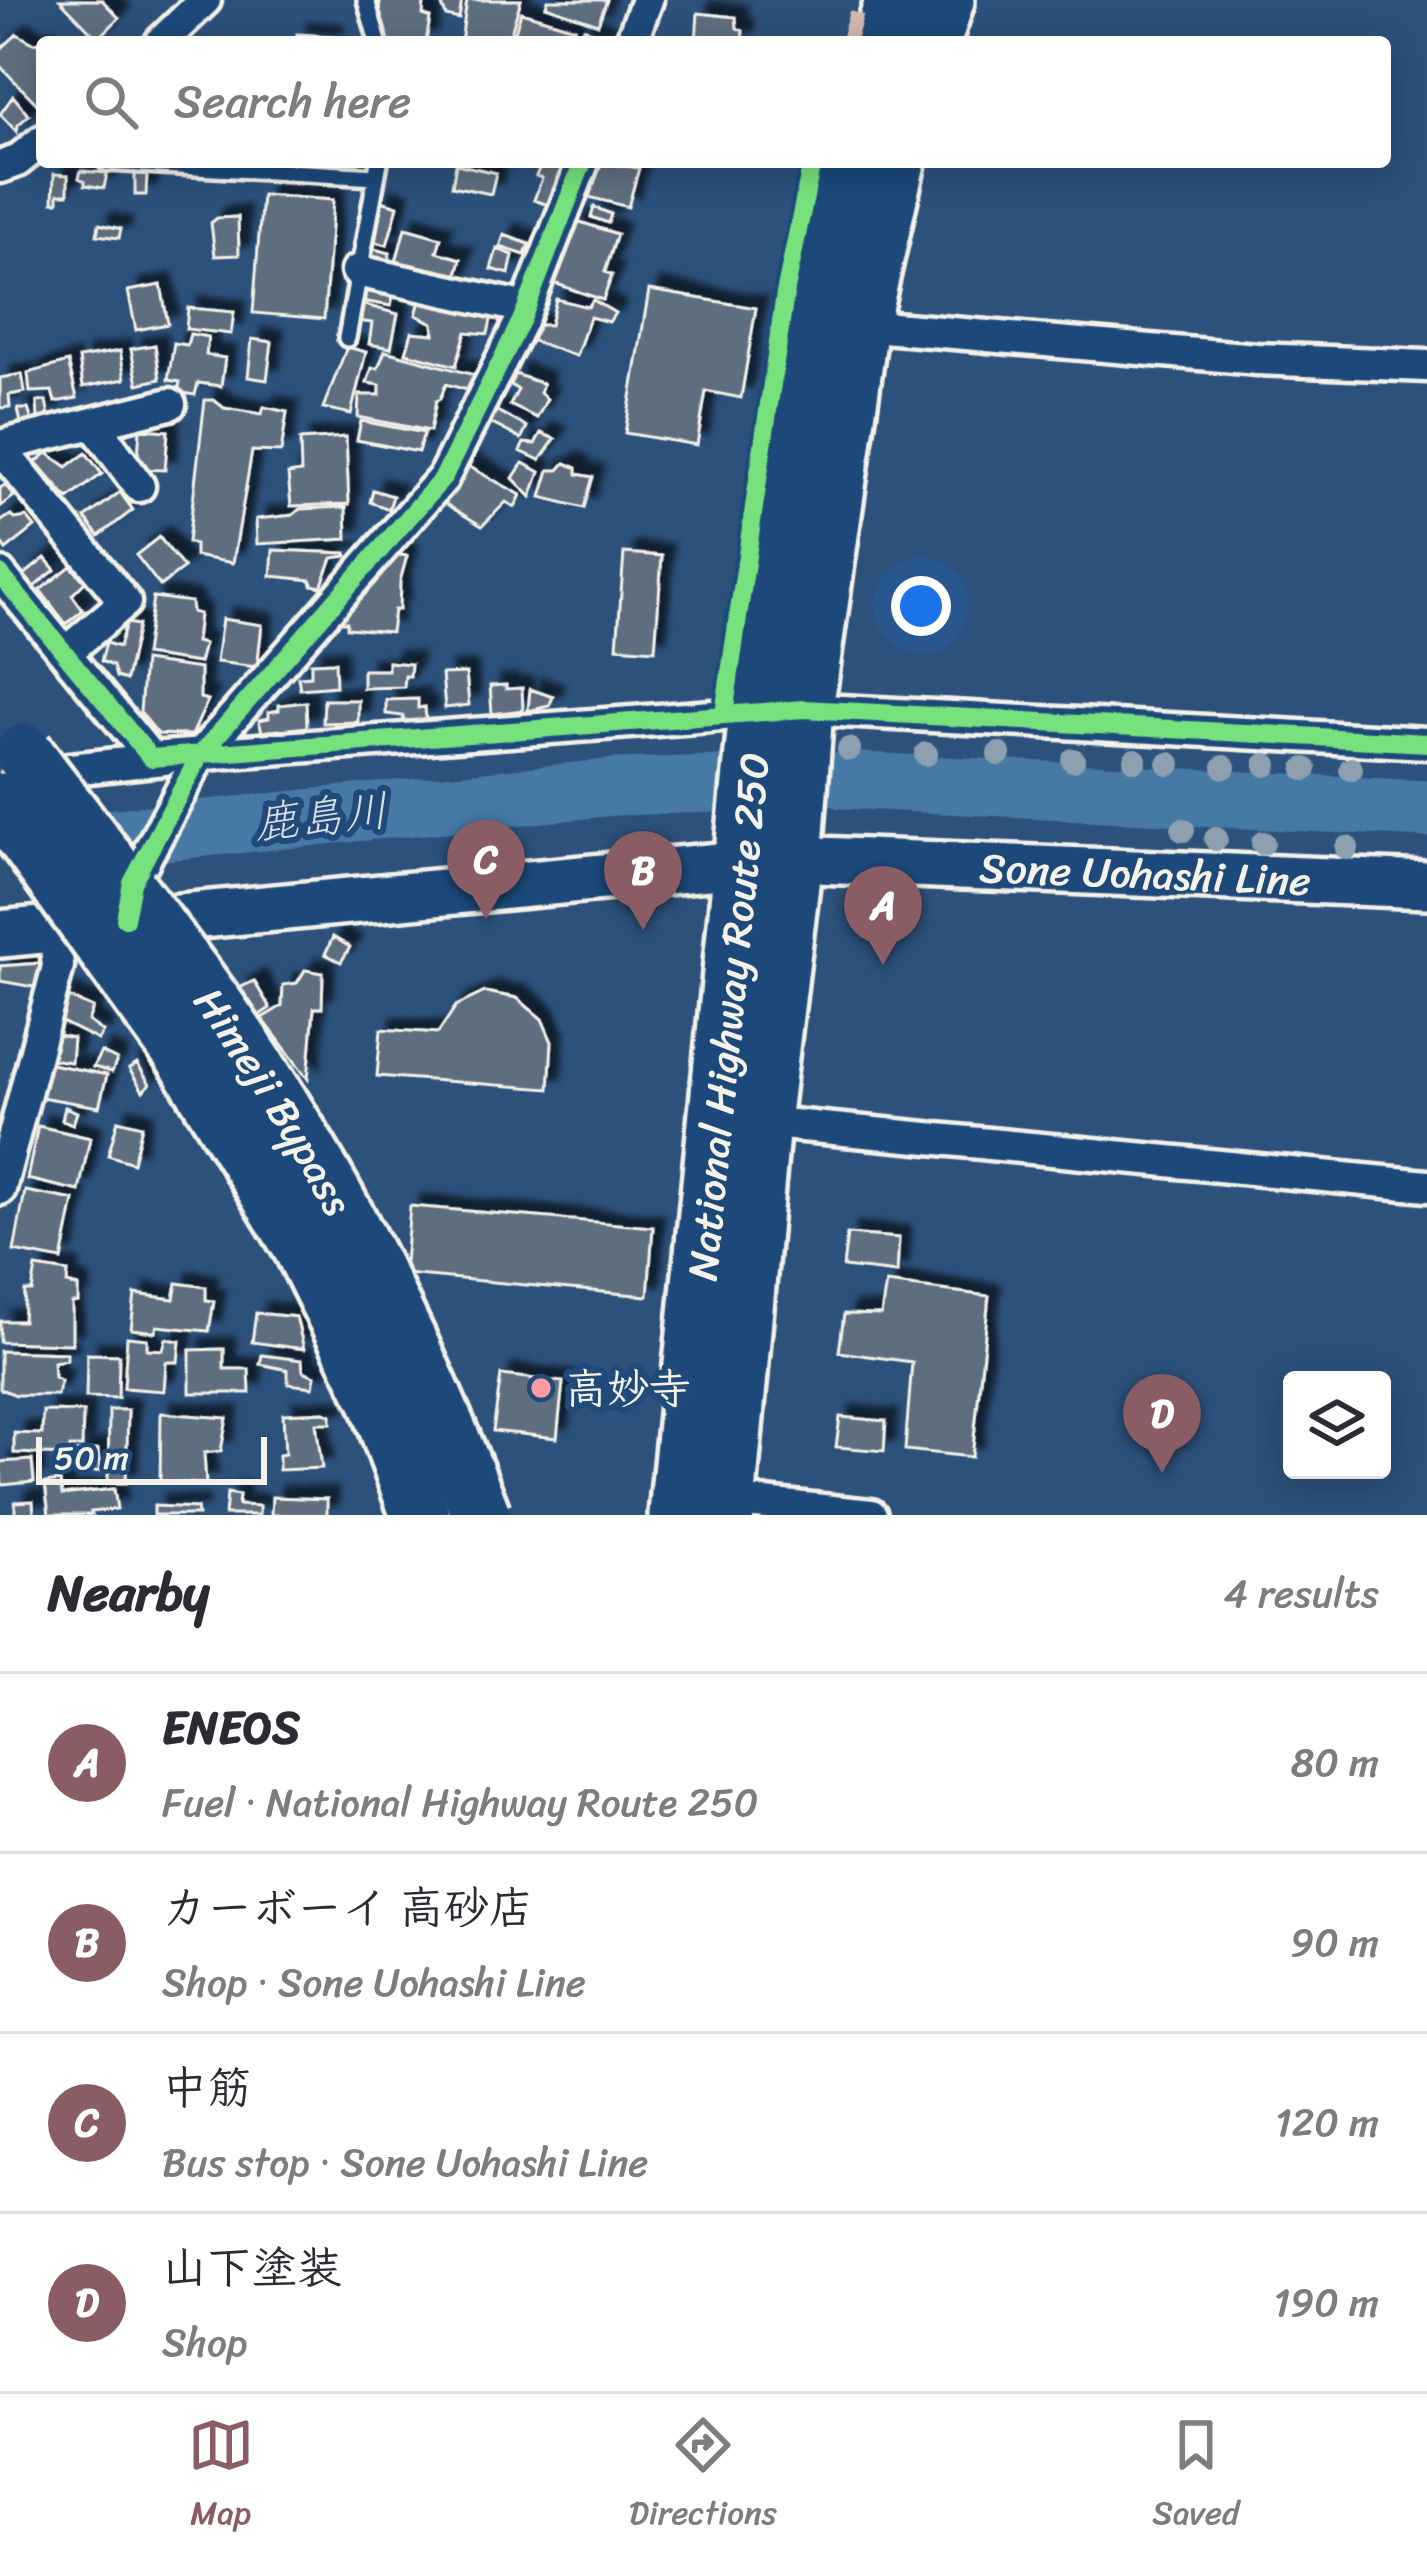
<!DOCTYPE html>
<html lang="en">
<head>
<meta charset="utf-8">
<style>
	body { margin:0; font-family:Sriracha,"Klee One",sans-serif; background:#f7f7f7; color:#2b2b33 }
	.controls { position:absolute; right:36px; bottom:36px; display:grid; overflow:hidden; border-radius:12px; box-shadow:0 6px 30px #0003 }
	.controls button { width:108px; height:108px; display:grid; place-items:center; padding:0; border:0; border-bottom:3px solid #e1e1e2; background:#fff; color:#2b2b33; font:60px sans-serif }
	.scale { position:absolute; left:36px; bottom:30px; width:231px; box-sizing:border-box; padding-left:12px; border:6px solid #f4f1e8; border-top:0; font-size:33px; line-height:42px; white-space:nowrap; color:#f4f1e8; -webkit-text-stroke:9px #1f4a7a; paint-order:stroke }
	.you { position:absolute; left:921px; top:606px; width:42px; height:42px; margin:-30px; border:9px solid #fff; border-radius:50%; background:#1a73e8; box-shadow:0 0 0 18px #1a73e833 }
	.badge { display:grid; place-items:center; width:78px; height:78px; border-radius:50%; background:#8a5d65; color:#fff; font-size:39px; font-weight:700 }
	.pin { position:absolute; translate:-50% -99px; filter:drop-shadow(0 3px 6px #0008) }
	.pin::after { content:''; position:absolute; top:63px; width:42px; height:36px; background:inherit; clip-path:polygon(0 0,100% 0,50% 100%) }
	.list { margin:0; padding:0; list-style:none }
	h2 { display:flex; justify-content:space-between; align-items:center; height:156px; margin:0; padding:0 48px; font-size:51px }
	h2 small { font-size:39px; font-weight:400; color:#7c7c81 }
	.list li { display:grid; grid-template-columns:78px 1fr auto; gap:36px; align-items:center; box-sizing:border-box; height:180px; padding:0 48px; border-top:3px solid #e1e1e2 }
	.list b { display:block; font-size:45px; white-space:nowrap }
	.list p { margin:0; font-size:39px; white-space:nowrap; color:#7c7c81 }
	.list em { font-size:39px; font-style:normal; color:#7c7c81 }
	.icon { flex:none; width:66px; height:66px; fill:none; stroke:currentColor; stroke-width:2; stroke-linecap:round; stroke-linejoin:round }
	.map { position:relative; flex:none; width:1427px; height:1515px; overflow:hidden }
	.search { position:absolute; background:#fff; box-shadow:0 6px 30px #0003; left:36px; right:36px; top:36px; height:132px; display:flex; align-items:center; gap:30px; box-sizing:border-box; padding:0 42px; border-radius:12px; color:#7c7c81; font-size:45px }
	.sheet { height:876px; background:#fff }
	nav { display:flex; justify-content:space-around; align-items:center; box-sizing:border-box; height:168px; border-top:3px solid #e1e1e2; background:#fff; font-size:33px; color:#7c7c81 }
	nav a { display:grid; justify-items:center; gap:6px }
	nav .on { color:#8a5d65 }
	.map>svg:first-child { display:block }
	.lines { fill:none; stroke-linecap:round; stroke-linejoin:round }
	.river { stroke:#4779a5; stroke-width:57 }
	.building { fill:#5e6e7e; stroke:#f4f1e8; stroke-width:3; filter:url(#shadow) }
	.lane-casing { stroke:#f4f1e8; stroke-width:24 }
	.street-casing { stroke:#f4f1e8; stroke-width:39 }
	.secondary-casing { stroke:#f4f1e8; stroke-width:54 }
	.highway-casing { stroke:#f4f1e8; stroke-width:66 }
	.lane { stroke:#1f4a7a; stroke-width:15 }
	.street { stroke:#1f4a7a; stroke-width:30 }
	.secondary { stroke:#1f4a7a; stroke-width:45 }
	.highway { stroke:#1f4a7a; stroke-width:57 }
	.highway-bridge-casing { stroke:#f4f1e8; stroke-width:66; stroke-linecap:butt }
	.highway-bridge { stroke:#1f4a7a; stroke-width:57 }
	.quiet { stroke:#d1b7ad; stroke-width:15; stroke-dasharray:30 15; stroke-linecap:butt }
	.cycleway-casing { stroke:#1f4a7a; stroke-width:26 }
	.cycleway { stroke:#77e17e; stroke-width:18 }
	.tree { fill:#8ea0af }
	.poi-dot { fill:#ff9aa2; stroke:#1f4a7a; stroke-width:4.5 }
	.labels { text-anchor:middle; stroke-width:12; stroke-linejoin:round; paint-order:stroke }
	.street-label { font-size:42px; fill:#f4f1e8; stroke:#1f4a7a }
	.poi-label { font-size:42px; font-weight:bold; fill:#f4f1e8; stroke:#1f4a7a; text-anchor:start }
	.water-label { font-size:45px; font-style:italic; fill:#dadfde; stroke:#1f4a7a }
</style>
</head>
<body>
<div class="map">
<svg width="1427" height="1515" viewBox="0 0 1427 1515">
	<defs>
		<filter id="shadow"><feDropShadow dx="11" dy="-11" stdDeviation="3" flood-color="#0009"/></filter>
	</defs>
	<rect width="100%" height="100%" fill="#2c517b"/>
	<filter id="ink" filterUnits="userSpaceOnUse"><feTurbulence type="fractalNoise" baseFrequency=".00833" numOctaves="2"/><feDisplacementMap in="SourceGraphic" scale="24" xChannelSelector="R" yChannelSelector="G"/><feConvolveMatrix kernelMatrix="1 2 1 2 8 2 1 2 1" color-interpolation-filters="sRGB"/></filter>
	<g filter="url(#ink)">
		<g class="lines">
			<path class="river" d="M 843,780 L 1427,809
				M 46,844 L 615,787 L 715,784"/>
		</g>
		<path class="building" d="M 60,0 L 102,0 L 119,18 L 98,39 Z
			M 381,0 L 424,2 L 423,15 L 430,18 L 426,42 L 386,42 L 378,12 Z
			M 440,0 L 462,0 L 459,19 L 446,16 Z
			M 467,0 L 521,0 L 508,42 L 461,42 Z
			M 548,0 L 607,0 L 598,24 L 546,6 Z
			M 521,12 L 575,28 L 571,42 L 516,42 L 514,35 Z
			M 698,13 L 736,17 L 737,28 L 743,31 L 742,42 L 696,42 Z
			M 584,28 L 613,42 L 578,42 Z
			M 17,34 L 33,43 L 43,42 L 42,109 L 0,66 L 0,50 Z
			M 297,34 L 331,36 L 332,42 L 296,42 Z
			M 13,96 L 29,115 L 18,125 L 17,132 L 0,114 Z
			M 542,162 L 567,162 L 551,206 L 534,200 L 542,178 L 536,176 Z
			M 599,162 L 639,168 L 628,207 L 589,197 Z
			M 456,164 L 496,173 L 491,194 L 452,186 Z
			M 81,171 L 107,173 L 104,188 L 85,185 L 85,181 L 79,178 Z
			M 135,173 L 147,173 L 146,195 L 135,195 Z
			M 54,174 L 68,175 L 68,194 L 58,194 L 58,202 L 53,202 Z
			M 262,195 L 333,200 L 324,319 L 253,313 Z
			M 381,201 L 398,206 L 387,245 L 370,241 Z
			M 594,207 L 611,214 L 608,223 L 591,217 Z
			M 238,217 L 239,255 L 215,256 L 211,223 L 217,218 Z
			M 577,221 L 617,234 L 605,272 L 612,275 L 603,300 L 551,282 L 554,272 L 558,274 Z
			M 99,224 L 121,229 L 119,238 L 97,235 Z
			M 405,228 L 441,238 L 437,252 L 461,259 L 454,286 L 394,270 Z
			M 504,235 L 529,244 L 525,255 L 500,247 Z
			M 370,248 L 390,253 L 386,269 L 365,263 Z
			M 497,249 L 513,255 L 509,274 L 491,269 Z
			M 367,278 L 395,284 L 391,306 L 362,301 Z
			M 161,285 L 168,324 L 136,330 L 128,291 Z
			M 649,290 L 756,308 L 741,398 L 706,391 L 697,445 L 625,433 Z
			M 422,293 L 474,312 L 478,306 L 493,310 L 488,334 L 466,332 L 456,366 L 406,353 L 412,332 L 434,334 L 433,323 L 416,315 Z
			M 556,299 L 588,307 L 593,300 L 615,313 L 609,322 L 590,317 L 576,356 L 527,339 L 531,325 L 550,325 Z
			M 361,304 L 398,314 L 391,348 L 369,344 L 372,323 L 357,321 Z
			M 188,308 L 234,312 L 231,334 L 186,329 Z
			M 190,334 L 208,337 L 206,355 L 225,358 L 221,386 L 198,383 L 195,395 L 178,392 L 180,382 L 168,380 L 174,343 L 187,345 Z
			M 252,339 L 272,342 L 267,380 L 248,377 Z
			M 155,345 L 160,379 L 138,384 L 131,349 Z
			M 347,347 L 366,352 L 351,414 L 323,408 Z
			M 120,351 L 125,379 L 83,387 L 79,358 Z
			M 385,351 L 478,376 L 474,392 L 446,384 L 440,399 L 436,401 L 430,431 L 358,417 L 359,395 L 380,395 L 380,385 L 367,383 L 372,368 L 378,368 Z
			M 68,362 L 77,398 L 55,402 L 52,391 L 30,392 L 28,373 Z
			M 22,374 L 25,392 L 9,395 L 10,407 L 0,408 L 0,378 Z
			M 515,374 L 543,384 L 540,393 L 547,399 L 537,418 L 510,405 L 518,390 L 511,385 Z
			M 205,400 L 214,400 L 224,408 L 262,414 L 264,407 L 287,412 L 281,452 L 252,451 L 233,563 L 195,556 L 195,545 L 188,542 Z
			M 46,401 L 49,417 L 38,418 L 37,402 Z
			M 18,409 L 28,409 L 32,421 L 21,423 Z
			M 493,409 L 527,427 L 521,439 L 487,421 Z
			M 361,421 L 424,433 L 418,452 L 357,440 Z
			M 140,429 L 168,431 L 165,470 L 137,469 Z
			M 541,433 L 555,439 L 540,460 L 520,451 L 524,443 L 535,444 Z
			M 346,437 L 349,504 L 291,506 L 288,474 L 301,472 L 300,440 Z
			M 47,453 L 67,467 L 86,453 L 102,474 L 68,499 L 36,462 Z
			M 523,463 L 540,472 L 531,497 L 513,478 Z
			M 565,463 L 577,468 L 577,474 L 593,477 L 584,508 L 541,497 L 549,470 L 559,470 Z
			M 466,465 L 521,495 L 515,507 L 506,502 L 482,526 L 444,503 Z
			M 5,485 L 14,496 L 0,507 L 0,488 Z
			M 373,490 L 393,496 L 389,509 L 370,502 Z
			M 120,492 L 133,510 L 99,536 L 85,518 Z
			M 346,507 L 347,539 L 257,544 L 256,519 L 293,515 L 300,509 Z
			M 11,515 L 15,519 L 27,517 L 35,527 L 6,550 L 0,542 L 0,522 Z
			M 159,537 L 184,568 L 160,586 L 136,555 Z
			M 273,550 L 346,553 L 347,556 L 332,558 L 321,587 L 312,585 L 311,580 L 271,576 Z
			M 624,553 L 662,556 L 655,650 L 617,647 Z
			M 393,554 L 407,556 L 400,581 L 399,610 L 394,610 L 391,632 L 347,628 L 347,622 L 324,622 Z
			M 45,558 L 55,570 L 34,587 L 24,575 Z
			M 71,566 L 85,582 L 72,595 L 83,610 L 66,624 L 40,590 Z
			M 153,597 L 191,602 L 192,612 L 199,614 L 196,642 L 204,644 L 199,663 L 145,655 Z
			M 222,619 L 262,625 L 257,667 L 216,662 Z
			M 126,623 L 138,625 L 126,680 L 116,677 L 113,666 L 101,661 L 106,643 L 119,647 Z
			M 144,661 L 200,669 L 200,698 L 208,700 L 192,735 L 158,734 L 140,712 Z
			M 335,662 L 336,686 L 300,689 L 298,677 L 311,676 L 311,663 Z
			M 388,662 L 411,664 L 410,676 L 405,676 L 404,687 L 363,688 L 363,670 L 388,670 Z
			M 466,673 L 469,705 L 445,708 L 442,674 Z
			M 506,685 L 506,689 L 522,688 L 523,710 L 492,714 L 490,686 Z
			M 530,689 L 553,697 L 549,706 L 528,711 Z
			M 418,699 L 418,708 L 425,707 L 426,720 L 404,722 L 403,716 L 386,714 L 386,700 Z
			M 324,700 L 358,700 L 358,722 L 323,723 Z
			M 306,702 L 307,727 L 262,732 L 259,720 L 269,718 L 269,712 L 279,710 L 279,705 Z
			M 333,937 L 350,947 L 341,962 L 325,954 Z
			M 42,963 L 39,988 L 0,981 L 0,966 Z
			M 305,970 L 323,973 L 322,1008 L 314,1008 L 308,1079 L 262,1018 L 282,1006 L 283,985 L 297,983 Z
			M 254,981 L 270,1008 L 257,1017 L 237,989 Z
			M 485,992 L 517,998 L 542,1019 L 552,1042 L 549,1089 L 377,1076 L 381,1029 L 438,1033 L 456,1006 Z
			M 64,995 L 93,1008 L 88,1021 L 103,1032 L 98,1040 L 52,1017 Z
			M 47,1033 L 73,1038 L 71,1062 L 43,1058 Z
			M 101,1052 L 117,1060 L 112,1072 L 93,1067 Z
			M 41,1062 L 107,1075 L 99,1107 L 35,1096 Z
			M 137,1064 L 150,1084 L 143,1091 L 129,1069 Z
			M 65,1107 L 77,1112 L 73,1124 L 62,1120 Z
			M 118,1120 L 142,1126 L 133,1163 L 108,1155 Z
			M 38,1126 L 90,1138 L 79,1191 L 27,1179 Z
			M 25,1191 L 74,1200 L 62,1260 L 14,1251 Z
			M 410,1206 L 653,1227 L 648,1296 L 404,1274 Z
			M 847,1234 L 899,1238 L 897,1273 L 843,1267 Z
			M 36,1267 L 68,1272 L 67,1284 L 78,1287 L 78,1302 L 72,1303 L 72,1344 L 0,1342 L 0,1321 L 23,1321 L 25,1291 L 32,1291 Z
			M 177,1283 L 206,1287 L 206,1300 L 214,1301 L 209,1331 L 157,1326 L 155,1332 L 131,1329 L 135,1294 L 174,1299 Z
			M 886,1283 L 989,1296 L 972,1457 L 905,1450 L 912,1362 L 839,1352 L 844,1314 L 881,1315 Z
			M 256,1313 L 296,1317 L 304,1349 L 252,1342 Z
			M 127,1337 L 147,1339 L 147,1349 L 163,1350 L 166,1339 L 180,1341 L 178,1362 L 166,1362 L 164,1391 L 124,1388 Z
			M 224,1349 L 224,1369 L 249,1369 L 250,1393 L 190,1393 L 190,1350 Z
			M 0,1351 L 67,1353 L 67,1360 L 53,1362 L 54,1377 L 61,1381 L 57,1395 L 16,1395 L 0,1389 Z
			M 87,1354 L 119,1355 L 118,1398 L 86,1397 Z
			M 262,1355 L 302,1360 L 303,1371 L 315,1376 L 313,1387 L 288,1384 L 288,1370 L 260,1364 Z
			M 501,1375 L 563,1382 L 557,1438 L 493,1431 Z
			M 109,1410 L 128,1410 L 126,1483 L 108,1483 Z
			M 43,1411 L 83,1412 L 82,1447 L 70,1447 L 70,1455 L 14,1453 L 14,1433 L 42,1434 Z
			M 325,1412 L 331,1415 L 331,1423 L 316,1423 L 322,1468 L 279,1470 L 279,1455 L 285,1454 L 283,1414 Z
			M 161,1413 L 227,1418 L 221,1451 L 204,1453 L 206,1484 L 160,1482 Z
			M 840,1417 L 886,1421 L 884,1451 L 836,1447 Z
			M 98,1450 L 100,1471 L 78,1473 L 76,1452 Z
			M 32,1460 L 34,1482 L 2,1485 L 0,1462 Z
			M 60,1481 L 62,1495 L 114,1489 L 117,1509 L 91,1512 L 92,1515 L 49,1515 L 45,1483 Z
			M 227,1493 L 239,1495 L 238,1505 L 259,1506 L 259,1515 L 225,1515 Z
			M 272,1497 L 327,1499 L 327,1515 L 271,1515 Z
			M 33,1501 L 34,1515 L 15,1515 L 15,1502 Z
			M 154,1506 L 197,1508 L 198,1515 L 154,1515 Z"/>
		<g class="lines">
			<defs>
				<path id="lane" d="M 366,0 L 378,42
					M 107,162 L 376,177
					M 347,338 L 379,162"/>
				<path id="street" d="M 161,42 L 205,0
					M 631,42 L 647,0
					M 0,167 L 17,161 L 42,141
					M 357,271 L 526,308
					M 859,325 L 1257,359 L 1427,366
					M 93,423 L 139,486
					M 0,446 L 170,404
					M 0,448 L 125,602 L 65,653
					M 0,574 L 151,758 L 804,709 L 1427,743
					M 33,773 L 164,759
					M 130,896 L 132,883 L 200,755 L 443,478 L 522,319 L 583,162
					M 761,1122 L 1427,1186
					M 0,1189 L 58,966 L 54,928
					M 727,1500 L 871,1515"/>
				<g id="secondary">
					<path id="s1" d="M 0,934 L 793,859 L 1427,885"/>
				</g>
				<g id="highway">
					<path d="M 881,42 L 895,0"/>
					<path d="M 931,42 L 945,0"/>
					<path id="s2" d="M 678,1515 L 758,713 L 810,315 L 848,162"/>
					<path d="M 725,1515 L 761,1122 L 793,859 L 804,709 L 859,325 L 896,162"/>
				</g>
			</defs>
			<use href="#lane" class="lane-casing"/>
			<use href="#street" class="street-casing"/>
			<use href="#secondary" class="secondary-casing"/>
			<use href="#highway" class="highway-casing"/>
			<use href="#lane" class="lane"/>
			<use href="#street" class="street"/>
			<use href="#secondary" class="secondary"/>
			<use href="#highway" class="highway"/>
			<defs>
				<g id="highway-bridge">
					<path id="s3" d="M 24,753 C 89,840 158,926 221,1015 C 328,1169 414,1340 481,1515"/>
					<path d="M 0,802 L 188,1061 L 303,1248 L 379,1401 L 420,1515"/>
				</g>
			</defs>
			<use href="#highway-bridge" class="highway-bridge-casing"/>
			<use href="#highway-bridge" class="highway-bridge"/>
			<path class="quiet" d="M 848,42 L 860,0"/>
			<defs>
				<path id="cycleway" d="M 0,574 L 151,758 L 804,709 L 1427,743
					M 724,714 L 785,294 L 812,162
					M 125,919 L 132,883 L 200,755 L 443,478 L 522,319 L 583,162"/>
			</defs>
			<use href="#cycleway" class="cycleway-casing"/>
			<use href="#cycleway" class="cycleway"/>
		</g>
		<g class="tree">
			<circle cx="849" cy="749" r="12"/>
			<circle cx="926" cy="754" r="12"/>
			<circle cx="999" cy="754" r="12"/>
			<circle cx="1073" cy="760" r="12"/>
			<circle cx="1135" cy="760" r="12"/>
			<circle cx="1169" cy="764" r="12"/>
			<circle cx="1266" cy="765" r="12"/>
			<circle cx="1224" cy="767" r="12"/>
			<circle cx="1305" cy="769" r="12"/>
			<circle cx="1351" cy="769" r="12"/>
			<circle cx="1183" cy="830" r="12"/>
			<circle cx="1216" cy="839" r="12"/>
			<circle cx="1263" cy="843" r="12"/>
			<circle cx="1347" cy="848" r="12"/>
		</g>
	</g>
	<circle class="poi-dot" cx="541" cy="1388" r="12"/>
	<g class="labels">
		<g class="street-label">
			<text dy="15" stroke="none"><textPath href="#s1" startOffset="1149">Sone Uohashi Line</textPath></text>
			<text dy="15" stroke="none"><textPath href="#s2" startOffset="501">National Highway Route 250</textPath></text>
			<text dy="15" stroke="none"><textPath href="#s3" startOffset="429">Himeji Bypass</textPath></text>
		</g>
		<g class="poi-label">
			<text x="565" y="1403">高妙寺</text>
		</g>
		<g class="water-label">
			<text transform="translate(321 816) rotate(-6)" y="16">鹿島川</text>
		</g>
	</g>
</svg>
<div class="controls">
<button><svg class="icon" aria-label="layers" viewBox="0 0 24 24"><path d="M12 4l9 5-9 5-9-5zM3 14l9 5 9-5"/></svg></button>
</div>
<div class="scale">50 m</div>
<div class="you"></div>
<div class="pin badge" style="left:883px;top:965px">A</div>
<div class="pin badge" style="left:643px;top:930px">B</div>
<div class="pin badge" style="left:486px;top:919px">C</div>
<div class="pin badge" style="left:1162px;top:1473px">D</div>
<div class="search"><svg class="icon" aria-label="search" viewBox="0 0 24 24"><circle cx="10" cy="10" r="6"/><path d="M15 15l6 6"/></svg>Search here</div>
</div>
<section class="sheet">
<h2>Nearby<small>4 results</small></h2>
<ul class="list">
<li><span class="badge">A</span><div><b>ENEOS</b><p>Fuel · National Highway Route 250</p></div><em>80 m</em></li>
<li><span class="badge">B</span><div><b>カーボーイ 高砂店</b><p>Shop · Sone Uohashi Line</p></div><em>90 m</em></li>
<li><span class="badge">C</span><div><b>中筋</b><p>Bus stop · Sone Uohashi Line</p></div><em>120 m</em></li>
<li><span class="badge">D</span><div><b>山下塗装</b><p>Shop</p></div><em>190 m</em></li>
</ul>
</section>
<nav>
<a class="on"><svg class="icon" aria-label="map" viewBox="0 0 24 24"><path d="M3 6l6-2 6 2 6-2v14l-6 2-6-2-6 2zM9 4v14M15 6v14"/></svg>Map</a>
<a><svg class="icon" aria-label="directions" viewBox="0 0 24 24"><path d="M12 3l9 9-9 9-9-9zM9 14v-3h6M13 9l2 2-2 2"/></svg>Directions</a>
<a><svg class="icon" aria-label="saved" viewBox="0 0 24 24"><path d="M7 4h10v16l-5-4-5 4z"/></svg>Saved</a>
</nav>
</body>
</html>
